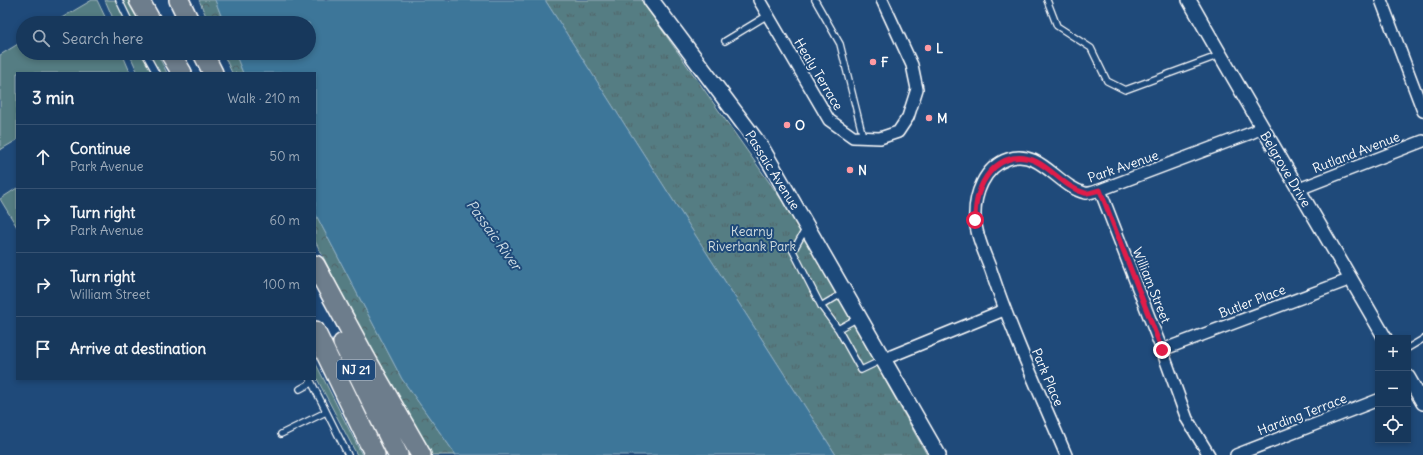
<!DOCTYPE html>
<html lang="en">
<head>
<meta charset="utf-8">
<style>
	body { margin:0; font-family:Delius,sans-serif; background:#203f62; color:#f1f3f6 }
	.controls { position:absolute; right:12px; bottom:12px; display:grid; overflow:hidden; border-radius:0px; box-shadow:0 2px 6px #0003 }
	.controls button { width:36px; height:36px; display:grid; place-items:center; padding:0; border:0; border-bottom:1px solid #365272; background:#17385c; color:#f1f3f6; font:20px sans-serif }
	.stop { position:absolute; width:12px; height:12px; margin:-9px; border:3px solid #e11d48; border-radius:50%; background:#fff }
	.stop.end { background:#e11d48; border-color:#fff; box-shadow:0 1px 4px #0008 }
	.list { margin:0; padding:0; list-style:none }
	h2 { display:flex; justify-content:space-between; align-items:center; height:52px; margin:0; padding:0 16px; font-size:17px }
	h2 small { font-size:13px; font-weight:400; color:#9eacbb }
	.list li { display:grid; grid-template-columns:26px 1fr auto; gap:12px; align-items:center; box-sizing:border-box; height:64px; padding:0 16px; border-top:1px solid #365272 }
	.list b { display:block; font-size:15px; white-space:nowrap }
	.list p { margin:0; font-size:13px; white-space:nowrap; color:#9eacbb }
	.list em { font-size:13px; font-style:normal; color:#9eacbb }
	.icon { flex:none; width:22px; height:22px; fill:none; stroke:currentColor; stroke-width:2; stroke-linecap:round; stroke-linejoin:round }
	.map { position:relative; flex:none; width:1423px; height:455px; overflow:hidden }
	.search { position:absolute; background:#17385c; box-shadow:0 2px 6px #0003; left:16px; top:16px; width:300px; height:44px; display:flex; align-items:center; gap:10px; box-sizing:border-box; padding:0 14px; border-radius:22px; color:#9eacbb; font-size:15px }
	.panel { position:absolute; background:#17385c; box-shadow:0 2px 6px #0003; left:16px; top:72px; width:300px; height:308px; border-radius:0px }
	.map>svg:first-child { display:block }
	.grass { fill:#557d83; stroke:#aabec1 }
	.forest { fill:url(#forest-crowns); stroke:#aabec1 }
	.park { fill:url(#park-tufts); stroke:#aabec1 }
	.water { fill:#3e7699; stroke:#8badc2 }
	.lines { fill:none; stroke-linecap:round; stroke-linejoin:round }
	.service-casing { stroke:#fff; stroke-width:8 }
	.minor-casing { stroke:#fff; stroke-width:14 }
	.tertiary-casing { stroke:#fff; stroke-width:16 }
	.secondary-casing { stroke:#fff; stroke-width:18 }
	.motorway-casing { stroke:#fff; stroke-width:22 }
	.service { stroke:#1f4a7a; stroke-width:5.5 }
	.minor { stroke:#1f4a7a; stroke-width:11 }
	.tertiary { stroke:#1f4a7a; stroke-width:13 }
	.secondary { stroke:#1f4a7a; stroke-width:15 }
	.motorway { stroke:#6d7d8c; stroke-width:19 }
	.route { stroke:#e11d48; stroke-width:5 }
	.poi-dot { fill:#ff9aa2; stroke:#1f4a7a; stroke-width:1.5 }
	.labels { text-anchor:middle; stroke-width:4; stroke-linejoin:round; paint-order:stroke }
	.shield { fill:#1f4a7a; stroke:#bcc9d7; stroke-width:1 }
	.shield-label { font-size:12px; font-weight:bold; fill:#fff }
	.poi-label { font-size:13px; font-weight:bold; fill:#fff; stroke:#1f4a7a; text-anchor:start }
	.street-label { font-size:13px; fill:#fff; stroke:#1f4a7a }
	.park-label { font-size:13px; fill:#d4dee0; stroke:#1f4a7a }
	.water-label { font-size:14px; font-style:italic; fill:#cfdde6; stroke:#1f4a7a }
</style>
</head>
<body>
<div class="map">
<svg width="1423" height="455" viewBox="0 0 1423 455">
	<defs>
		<pattern id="forest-crowns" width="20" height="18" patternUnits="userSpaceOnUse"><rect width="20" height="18" fill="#557d83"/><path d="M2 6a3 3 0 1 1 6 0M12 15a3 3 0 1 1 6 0" fill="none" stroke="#506468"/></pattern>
		<pattern id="park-tufts" width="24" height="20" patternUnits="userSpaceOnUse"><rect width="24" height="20" fill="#557d83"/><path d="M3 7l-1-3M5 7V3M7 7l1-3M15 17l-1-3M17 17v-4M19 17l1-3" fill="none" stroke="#506468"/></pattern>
	</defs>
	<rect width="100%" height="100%" fill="#1f4a7a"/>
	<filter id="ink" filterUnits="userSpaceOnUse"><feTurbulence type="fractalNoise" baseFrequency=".025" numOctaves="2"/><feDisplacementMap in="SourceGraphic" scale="8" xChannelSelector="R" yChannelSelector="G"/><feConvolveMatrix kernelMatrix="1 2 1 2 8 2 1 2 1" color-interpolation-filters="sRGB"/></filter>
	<g filter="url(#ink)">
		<path class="grass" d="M 92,0 L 97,0 L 108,23 L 53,23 Z
			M 105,0 L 130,0 L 142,23 L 115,23 Z
			M 23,41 L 23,53 L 122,53 L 130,72 L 128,73 L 17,73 L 17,140 L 0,150 L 0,55 Z
			M 129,53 L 157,53 L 167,73 L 138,73 Z
			M 17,188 L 17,227 L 0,199 Z
			M 315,362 L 362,455 L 357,455 L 315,375 Z"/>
		<path class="forest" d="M 199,0 L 215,0 L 224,23 L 209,23 Z
			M 223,53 L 235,53 L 243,73 L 232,73 Z
			M 315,213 L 402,379 L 456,455 L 430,455 L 363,335 L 315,241 Z"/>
		<path class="park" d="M 545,0 L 641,0 L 793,216 L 927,455 L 836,455 Z"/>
		<path class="water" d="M 215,0 L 545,0 L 836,455 L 456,455 L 402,379 L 315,213 L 315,73 L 243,73 L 235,53 L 309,53 L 309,23 L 224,23 Z"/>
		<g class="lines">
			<defs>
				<path id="service" d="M 119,0 L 130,23
					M 815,0 L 840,44 L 863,137
					M 1047,0 L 1057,26 L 1091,48 L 1107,81 L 1125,90 L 1220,55
					M 725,41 L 768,15
					M 145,53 L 156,73
					M 806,228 L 793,251 L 821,306 L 843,293
					M 821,306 L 838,329
					M 858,318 L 838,329 L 861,370 L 882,360
					M 1408,348 L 1423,339
					M 310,379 L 348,455
					M 300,389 L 311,383
					M 281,434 L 326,412"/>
				<path id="minor" d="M 759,0 L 829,120 L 853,137 L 880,138 L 898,132 L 908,117 L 917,89 L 912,65 L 882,0
					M 1381,0 L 1423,111
					M 1299,189 L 1423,141
					M 1100,190 L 1162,350 L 1187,419 L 1209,455
					M 1162,350 L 1351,279
					M 884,359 L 1004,310
					M 1066,455 C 1040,394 1012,333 991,270 C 985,254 976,236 975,218 C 974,195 984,167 1008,159 C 1040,148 1057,186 1085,193 C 1089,194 1095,191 1100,190 L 1251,133 L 1262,128
					M 1236,455 L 1378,400"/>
				<path id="tertiary" d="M 1189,0 C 1253,113 1320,225 1385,338
					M 1408,377 L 1423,403"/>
				<path id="secondary" d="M 651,0 L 761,147 L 938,455"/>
				<path id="motorway" d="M 139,0 L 152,23
					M 179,0 L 190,23
					M 170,53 L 182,73
					M 203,53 L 213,73
					M 315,265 L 366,359 L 421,455
					M 315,331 L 375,455
					M 343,343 L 398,455"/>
			</defs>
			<use href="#service" class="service-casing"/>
			<use href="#minor" class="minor-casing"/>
			<use href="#tertiary" class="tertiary-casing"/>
			<use href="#secondary" class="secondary-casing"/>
			<use href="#motorway" class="motorway-casing"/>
			<use href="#service" class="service"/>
			<use href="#minor" class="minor"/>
			<use href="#tertiary" class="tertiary"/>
			<use href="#secondary" class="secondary"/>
			<use href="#motorway" class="motorway"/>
		</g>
	</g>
	<g class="lines" filter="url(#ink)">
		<path class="route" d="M 975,220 C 975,202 978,186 990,172 C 996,165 1004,160 1013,158 C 1044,153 1058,186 1085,193 C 1089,194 1095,191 1100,190 L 1162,350"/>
	</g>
	<g class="poi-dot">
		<circle cx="928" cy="48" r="4"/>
		<circle cx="873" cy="62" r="4"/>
		<circle cx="929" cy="118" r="4"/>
		<circle cx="787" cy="125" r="4"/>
		<circle cx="850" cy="170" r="4"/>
	</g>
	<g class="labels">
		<rect class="shield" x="337" y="360" width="38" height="20" rx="3"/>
		<g class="shield-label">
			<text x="356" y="374">NJ 21</text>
		</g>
		<g class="poi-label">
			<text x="936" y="53">L</text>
			<text x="881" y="67">F</text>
			<text x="937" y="123">M</text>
			<text x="795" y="130">O</text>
			<text x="858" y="175">N</text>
		</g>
		<g class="street-label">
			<text transform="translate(819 74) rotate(59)" y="5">Healy Terrace</text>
			<text transform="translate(1356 152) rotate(-21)" y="5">Rutland Avenue</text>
			<text transform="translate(1123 166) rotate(-19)" y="5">Park Avenue</text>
			<text transform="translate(1286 169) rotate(59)" y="5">Belgrove Drive</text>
			<text transform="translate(773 170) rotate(58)" y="5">Passaic Avenue</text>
			<text transform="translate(1152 285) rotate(68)" y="5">William Street</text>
			<text transform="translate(1252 301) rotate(-21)" y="5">Butler Place</text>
			<text transform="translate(1048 377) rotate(67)" y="5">Park Place</text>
			<text transform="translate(1302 414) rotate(-21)" y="5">Harding Terrace</text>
		</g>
		<g class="park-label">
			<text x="752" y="236">Kearny<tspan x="752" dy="15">Riverbank Park</tspan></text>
		</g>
		<g class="water-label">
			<text transform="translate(494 235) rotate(54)" y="5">Passaic River</text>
		</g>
	</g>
</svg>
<div class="controls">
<button>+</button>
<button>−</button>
<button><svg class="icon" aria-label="locate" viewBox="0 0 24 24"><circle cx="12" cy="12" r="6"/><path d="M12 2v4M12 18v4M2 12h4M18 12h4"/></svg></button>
</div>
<div class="stop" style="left:975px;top:220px"></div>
<div class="stop end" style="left:1162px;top:350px"></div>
<div class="search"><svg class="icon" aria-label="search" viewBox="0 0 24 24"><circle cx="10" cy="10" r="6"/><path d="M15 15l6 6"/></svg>Search here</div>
<section class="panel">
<h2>3 min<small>Walk · 210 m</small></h2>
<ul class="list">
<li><svg class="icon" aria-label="ahead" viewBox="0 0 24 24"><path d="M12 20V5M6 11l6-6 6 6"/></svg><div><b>Continue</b><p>Park Avenue</p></div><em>50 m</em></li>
<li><svg class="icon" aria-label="right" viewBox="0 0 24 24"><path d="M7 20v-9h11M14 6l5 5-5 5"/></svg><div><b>Turn right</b><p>Park Avenue</p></div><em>60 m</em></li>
<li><svg class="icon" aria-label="right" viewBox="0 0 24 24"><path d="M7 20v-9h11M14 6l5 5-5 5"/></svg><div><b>Turn right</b><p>William Street</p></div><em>100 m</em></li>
<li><svg class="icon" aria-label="arrive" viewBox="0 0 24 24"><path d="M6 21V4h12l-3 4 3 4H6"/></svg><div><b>Arrive at destination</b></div></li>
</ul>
</section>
</div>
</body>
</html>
